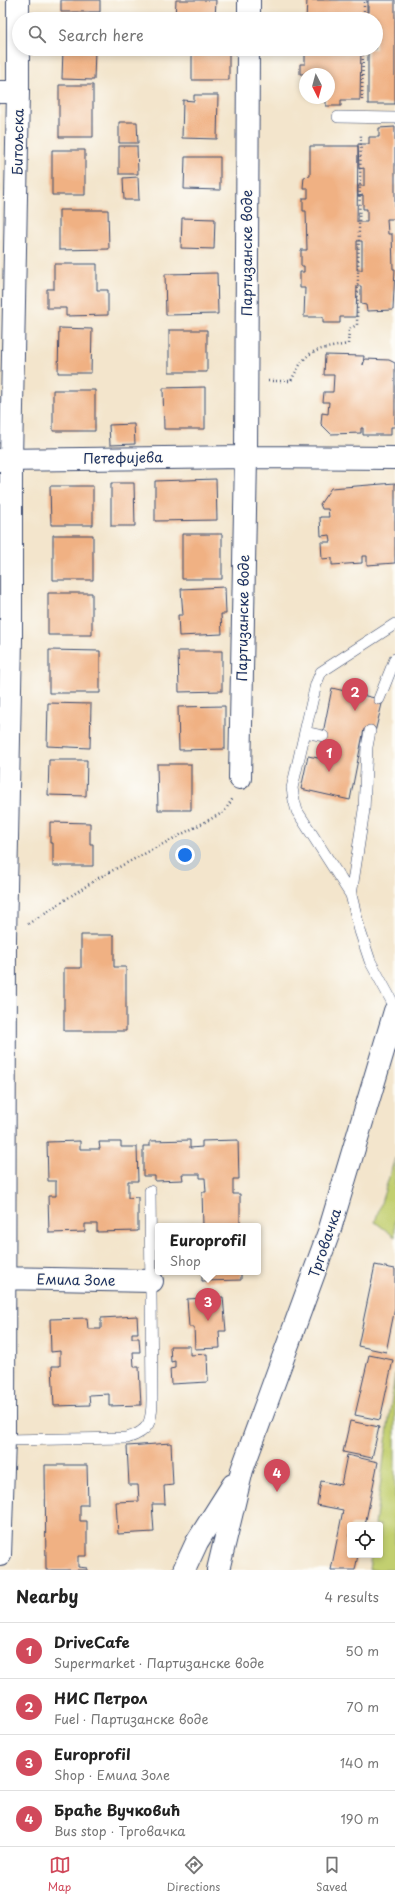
<!DOCTYPE html>
<html lang="en">
<head>
<meta charset="utf-8">
<style>
	body { margin:0; font-family:"Playpen Sans",sans-serif; background:#f6f6f6; color:#222 }
	.controls { position:absolute; right:12px; bottom:12px; display:grid; overflow:hidden; border-radius:4px; box-shadow:0 2px 6px #0003 }
	.controls button { width:36px; height:36px; display:grid; place-items:center; padding:0; border:0; border-bottom:1px solid #e0e0e0; background:#fff; color:#222; font:20px sans-serif }
	.compass { position:absolute; left:299px; top:68px; width:36px; height:36px; border-radius:50%; background:#fff; box-shadow:0 2px 6px #0003; rotate:174deg }
	.you { position:absolute; left:185px; top:855px; width:14px; height:14px; margin:-10px; border:3px solid #fff; border-radius:50%; background:#1a73e8; box-shadow:0 0 0 6px #1a73e833 }
	.badge { display:grid; place-items:center; width:26px; height:26px; border-radius:50%; background:#d1495b; color:#fff; font-size:13px; font-weight:700 }
	.pin { position:absolute; translate:-50% -33px; filter:drop-shadow(0 1px 2px #0008) }
	.pin::after { content:''; position:absolute; top:21px; width:14px; height:12px; background:inherit; clip-path:polygon(0 0,100% 0,50% 100%) }
	.popup { position:absolute; left:155px; top:1223px; width:106px; height:52px; box-sizing:border-box; display:grid; place-content:center; border-radius:4px; background:#fff; filter:drop-shadow(0 1px 3px #0005); font-size:13px; white-space:nowrap; color:#767676 }
	.popup b { font-size:15px; color:#222 }
	.popup::after { content:''; position:absolute; left:50%; top:100%; margin-left:-8px; border:8px solid transparent; border-top-color:#fff }
	.list { margin:0; padding:0; list-style:none }
	h2 { display:flex; justify-content:space-between; align-items:center; height:52px; margin:0; padding:0 16px; font-size:17px }
	h2 small { font-size:13px; font-weight:400; color:#767676 }
	.list li { display:grid; grid-template-columns:26px 1fr auto; gap:12px; align-items:center; box-sizing:border-box; height:56px; padding:0 16px; border-top:1px solid #e0e0e0 }
	.list b { display:block; font-size:15px; white-space:nowrap }
	.list p { margin:0; font-size:13px; white-space:nowrap; color:#767676 }
	.list em { font-size:13px; font-style:normal; color:#767676 }
	.icon { flex:none; width:22px; height:22px; fill:none; stroke:currentColor; stroke-width:2; stroke-linecap:round; stroke-linejoin:round }
	.map { position:relative; flex:none; width:395px; height:1570px; overflow:hidden }
	.search { position:absolute; background:#fff; box-shadow:0 2px 6px #0003; left:12px; right:12px; top:12px; height:44px; display:flex; align-items:center; gap:10px; box-sizing:border-box; padding:0 14px; border-radius:22px; color:#767676; font-size:15px }
	.sheet { height:276px; background:#fff }
	nav { display:flex; justify-content:space-around; align-items:center; box-sizing:border-box; height:56px; border-top:1px solid #e0e0e0; background:#fff; font-size:11px; color:#767676 }
	nav a { display:grid; justify-items:center; gap:2px }
	nav .on { color:#d1495b }
	.map>svg:first-child { display:block }
	.green { fill:#c2cf70; stroke:#6e7f67 }
	.building { fill:#f0b183; fill-rule:evenodd }
	.lines { fill:none; stroke-linecap:round; stroke-linejoin:round }
	.service-casing { stroke:#3b4a6e; stroke-width:12 }
	.minor-casing { stroke:#3b4a6e; stroke-width:24 }
	.primary-casing { stroke:#3b4a6e; stroke-width:24 }
	.path { stroke:#3b4a6e; stroke-width:2.5; stroke-dasharray:1 3; stroke-linecap:butt }
	.service { stroke:#fff; stroke-width:11 }
	.minor { stroke:#fff; stroke-width:22 }
	.primary { stroke:#fff; stroke-width:22 }
	.labels { text-anchor:middle; stroke-width:3; stroke-linejoin:round; paint-order:stroke }
	.street-label { font-size:14px; fill:#1b2f5e; stroke:#fdfcf7 }
</style>
</head>
<body>
<div class="map">
<svg width="395" height="1570" viewBox="0 0 395 1570">
	<rect width="100%" height="100%" fill="#fdfcf7"/>
	<filter id="ink" filterUnits="userSpaceOnUse"><feTurbulence type="fractalNoise" baseFrequency=".025" numOctaves="2"/><feDisplacementMap in="SourceGraphic" scale="8" xChannelSelector="R" yChannelSelector="G"/><feConvolveMatrix kernelMatrix="1 2 1 2 8 2 1 2 1" color-interpolation-filters="sRGB"/></filter>
	<filter id="wash" filterUnits="userSpaceOnUse"><feTurbulence type="fractalNoise" baseFrequency=".012" numOctaves="4" result="noise"/><feDisplacementMap in="SourceGraphic" scale="16" xChannelSelector="R" yChannelSelector="G"/><feGaussianBlur stdDeviation="0.9" result="paint"/><feColorMatrix in="noise" values="0 0 0 0 0 0 0 0 0 0 0 0 0 0 0 0 0 1.4 0 .05"/><feComposite in="paint" operator="in"/></filter>
	<g filter="url(#wash)">
		<rect width="100%" height="100%" fill="#f3e5cc"/>
		<path class="green" d="M 395,1158 L 395,1237 L 375,1222 Z
			M 395,1374 L 395,1570 L 369,1570 L 371,1555 L 380,1555 L 380,1525 L 375,1525 Z"/>
		<g id="blocks">
			<path class="building" d="M 61,0 L 100,0 L 100,12 L 61,12 Z
				M 176,0 L 216,0 L 215,19 L 175,19 Z
				M 307,0 L 367,0 L 367,19 L 306,19 Z
				M 368,0 L 395,0 L 395,104 L 368,104 L 368,49 L 376,49 L 376,19 L 368,19 Z
				M 63,49 L 95,49 L 94,80 L 62,79 Z
				M 192,49 L 229,49 L 229,80 L 192,80 Z
				M 305,49 L 361,49 L 360,100 L 341,100 L 341,106 L 326,106 L 326,98 L 329,98 L 329,74 L 300,74 L 300,64 L 305,64 Z
				M 59,85 L 93,85 L 93,137 L 59,137 Z
				M 194,95 L 218,95 L 217,139 L 182,138 L 183,100 L 194,101 Z
				M 119,122 L 137,122 L 138,143 L 119,143 Z
				M 395,127 L 395,219 L 387,219 L 388,234 L 392,234 L 393,269 L 395,269 L 393,310 L 367,311 L 366,305 L 361,304 L 361,286 L 357,286 L 356,317 L 340,317 L 340,323 L 323,323 L 323,317 L 304,317 L 305,288 L 300,288 L 300,272 L 304,272 L 304,266 L 301,266 L 301,250 L 307,250 L 306,211 L 303,211 L 303,198 L 308,198 L 308,188 L 303,188 L 304,177 L 310,176 L 310,146 L 358,146 L 357,222 L 367,222 L 367,209 L 363,209 L 363,195 L 358,196 L 358,186 L 364,186 L 364,168 L 359,169 L 358,144 L 369,144 L 369,137 L 379,137 L 379,128 ZM 357,241 L 362,241 L 362,270 L 357,270 Z
				M 119,146 L 137,146 L 138,174 L 119,174 Z
				M 52,150 L 85,150 L 85,195 L 52,195 Z
				M 185,157 L 220,157 L 220,190 L 184,189 Z
				M 138,177 L 139,200 L 124,200 L 123,178 Z
				M 59,210 L 108,210 L 109,249 L 59,250 Z
				M 182,218 L 215,219 L 214,249 L 181,248 Z
				M 54,264 L 97,264 L 97,290 L 108,290 L 108,315 L 66,316 L 66,308 L 47,308 L 47,289 L 54,289 Z
				M 217,273 L 218,314 L 166,315 L 165,274 Z
				M 59,328 L 92,329 L 91,373 L 58,373 Z
				M 169,330 L 207,330 L 207,372 L 169,372 Z
				M 325,355 L 364,356 L 363,365 L 365,359 L 389,360 L 395,363 L 395,427 L 391,427 L 391,435 L 363,435 L 363,428 L 361,428 L 361,433 L 331,434 L 321,424 L 322,413 L 328,414 L 329,402 L 323,402 L 324,392 L 333,392 L 334,375 L 324,375 Z
				M 205,387 L 205,429 L 164,429 L 163,388 Z
				M 53,390 L 95,390 L 95,431 L 53,431 Z
				M 134,424 L 135,444 L 110,445 L 109,425 Z
				M 216,479 L 217,520 L 155,521 L 155,481 Z
				M 111,483 L 134,483 L 135,526 L 111,526 Z
				M 395,483 L 395,563 L 367,565 L 367,556 L 362,556 L 362,563 L 332,565 L 332,558 L 322,559 L 321,542 L 331,542 L 330,535 L 321,536 L 320,517 L 329,517 L 328,509 L 322,509 L 320,504 L 331,488 Z
				M 50,486 L 93,486 L 93,525 L 51,525 Z
				M 182,534 L 222,534 L 222,579 L 182,579 Z
				M 53,535 L 93,535 L 93,580 L 53,580 Z
				M 225,587 L 226,614 L 221,614 L 222,634 L 179,636 L 178,615 L 183,615 L 181,589 Z
				M 48,593 L 92,593 L 92,635 L 48,635 Z
				M 49,650 L 100,651 L 100,693 L 49,693 Z
				M 178,651 L 222,651 L 222,691 L 179,692 Z
				M 332,688 L 383,700 L 375,732 L 364,729 L 350,800 L 301,789 L 308,756 L 318,758 Z
				M 48,703 L 91,704 L 90,748 L 47,746 Z
				M 225,706 L 225,749 L 179,750 L 178,707 Z
				M 49,760 L 87,760 L 86,796 L 48,795 Z
				M 157,764 L 191,764 L 191,810 L 158,810 Z
				M 50,822 L 90,823 L 90,844 L 93,844 L 93,866 L 53,866 L 53,843 L 50,843 Z
				M 81,935 L 114,935 L 114,967 L 126,967 L 126,1031 L 64,1031 L 64,968 L 81,968 Z
				M 190,1140 L 190,1148 L 202,1147 L 202,1141 L 238,1140 L 239,1179 L 233,1179 L 233,1194 L 240,1194 L 240,1226 L 203,1226 L 202,1192 L 206,1192 L 205,1178 L 200,1178 L 200,1174 L 182,1174 L 183,1180 L 155,1181 L 155,1176 L 143,1176 L 143,1146 L 150,1146 L 150,1141 Z
				M 80,1141 L 80,1149 L 100,1149 L 99,1142 L 121,1142 L 121,1147 L 137,1147 L 138,1181 L 128,1181 L 128,1198 L 138,1197 L 138,1231 L 97,1232 L 97,1224 L 85,1224 L 85,1232 L 49,1233 L 48,1196 L 56,1196 L 56,1181 L 48,1181 L 47,1142 Z
				M 375,1265 L 395,1269 L 395,1308 L 386,1352 L 358,1346 Z
				M 202,1272 L 241,1272 L 241,1280 L 202,1281 Z
				M 223,1297 L 226,1331 L 219,1331 L 220,1348 L 195,1349 L 194,1327 L 189,1327 L 187,1299 Z
				M 137,1316 L 138,1333 L 132,1333 L 132,1338 L 139,1338 L 140,1352 L 133,1352 L 134,1367 L 139,1367 L 141,1405 L 109,1406 L 109,1394 L 89,1395 L 90,1405 L 54,1406 L 52,1366 L 60,1366 L 60,1351 L 51,1352 L 50,1319 L 87,1318 L 88,1329 L 101,1329 L 101,1318 Z
				M 170,1346 L 190,1346 L 190,1355 L 207,1354 L 208,1382 L 171,1384 L 170,1369 L 175,1368 L 175,1361 L 171,1362 Z
				M 369,1355 L 393,1360 L 380,1420 L 355,1415 Z
				M 350,1421 L 379,1427 L 372,1458 L 343,1452 Z
				M 171,1443 L 173,1485 L 164,1486 L 165,1504 L 152,1504 L 154,1532 L 118,1534 L 116,1502 L 139,1501 L 138,1485 L 129,1485 L 127,1446 Z
				M 347,1455 L 378,1462 L 365,1525 L 350,1525 L 350,1555 L 358,1555 L 355,1570 L 331,1570 L 343,1510 L 317,1505 L 321,1481 L 341,1485 Z
				M 45,1465 L 87,1465 L 88,1505 L 80,1505 L 80,1521 L 87,1521 L 87,1556 L 78,1556 L 78,1567 L 87,1568 L 87,1570 L 46,1570 Z"/>
		</g>
	</g>
	<g filter="url(#ink)">
		<use href="#blocks" fill-opacity="0" stroke="#3b4a6e" stroke-width="1"/>
		<g class="lines">
			<defs>
				<path id="service" d="M 338,117 L 395,118
					M 379,699 L 395,659
					M 370,731 L 367,747 L 364,810 L 351,895 L 360,931 L 370,961 L 395,1007
					M 305,732 L 323,736
					M 351,895 L 297,811 L 294,800 L 292,788 L 316,684 L 321,672 L 395,624
					M 4,1440 L 127,1438 C 150,1431 152,1421 152,1399 L 150,1191"/>
				<path id="minor" d="M 249,19 L 249,0
					M 0,92 L 18,92
					M 0,460 L 246,457 L 395,458
					M 240,778 L 246,457 L 248,49
					M 0,1278 L 152,1281
					M 0,1555 L 4,1440 L 5,939 L 11,639 L 11,460 L 18,92 L 18,0"/>
				<path id="primary" d="M 184,1570 L 197,1542 L 233,1485
					M 218,1570 L 242,1470 L 329,1232 L 395,1011"/>
			</defs>
			<use href="#service" class="service-casing"/>
			<use href="#minor" class="minor-casing"/>
			<use href="#primary" class="primary-casing"/>
			<path class="path" d="M 364,19 L 364,0
				M 362,100 L 363,49
				M 268,381 L 291,381 C 308,347 313,351 348,344 L 349,329 L 357,325 L 361,133
				M 28,924 L 100,877 L 224,812 L 233,798"/>
			<use href="#service" class="service"/>
			<use href="#minor" class="minor"/>
			<use href="#primary" class="primary"/>
		</g>
	</g>
	<g class="labels">
		<g class="street-label">
			<text transform="translate(18 142) rotate(-89)" y="5">Битољска</text>
			<text transform="translate(247 253) rotate(-90)" y="5">Партизанске воде</text>
			<text transform="translate(123 458) rotate(-1)" y="5">Петефијева</text>
			<text transform="translate(243 618) rotate(-89)" y="5">Партизанске воде</text>
			<text transform="translate(325 1243) rotate(-71)" y="5">Трговачка</text>
			<text transform="translate(76 1280) rotate(1)" y="5">Емила Золе</text>
		</g>
	</g>
</svg>
<div class="controls">
<button><svg class="icon" aria-label="locate" viewBox="0 0 24 24"><circle cx="12" cy="12" r="6"/><path d="M12 2v4M12 18v4M2 12h4M18 12h4"/></svg></button>
</div>
<svg class="compass" viewBox="-18 -18 36 36"><path d="M0-13l5 13h-10z" fill="#e53935"/><path d="M0 13l5-13h-10z" fill="#767676"/></svg>
<div class="you"></div>
<div class="pin badge" style="left:329px;top:772px">1</div>
<div class="pin badge" style="left:355px;top:711px">2</div>
<div class="pin badge" style="left:208px;top:1321px">3</div>
<div class="popup"><b>Europrofil</b>Shop</div>
<div class="pin badge" style="left:277px;top:1492px">4</div>
<div class="search"><svg class="icon" aria-label="search" viewBox="0 0 24 24"><circle cx="10" cy="10" r="6"/><path d="M15 15l6 6"/></svg>Search here</div>
</div>
<section class="sheet">
<h2>Nearby<small>4 results</small></h2>
<ul class="list">
<li><span class="badge">1</span><div><b>DriveCafe</b><p>Supermarket · Партизанске воде</p></div><em>50 m</em></li>
<li><span class="badge">2</span><div><b>НИС Петрол</b><p>Fuel · Партизанске воде</p></div><em>70 m</em></li>
<li><span class="badge">3</span><div><b>Europrofil</b><p>Shop · Емила Золе</p></div><em>140 m</em></li>
<li><span class="badge">4</span><div><b>Браће Вучковић</b><p>Bus stop · Трговачка</p></div><em>190 m</em></li>
</ul>
</section>
<nav>
<a class="on"><svg class="icon" aria-label="map" viewBox="0 0 24 24"><path d="M3 6l6-2 6 2 6-2v14l-6 2-6-2-6 2zM9 4v14M15 6v14"/></svg>Map</a>
<a><svg class="icon" aria-label="directions" viewBox="0 0 24 24"><path d="M12 3l9 9-9 9-9-9zM9 14v-3h6M13 9l2 2-2 2"/></svg>Directions</a>
<a><svg class="icon" aria-label="saved" viewBox="0 0 24 24"><path d="M7 4h10v16l-5-4-5 4z"/></svg>Saved</a>
</nav>
</body>
</html>
